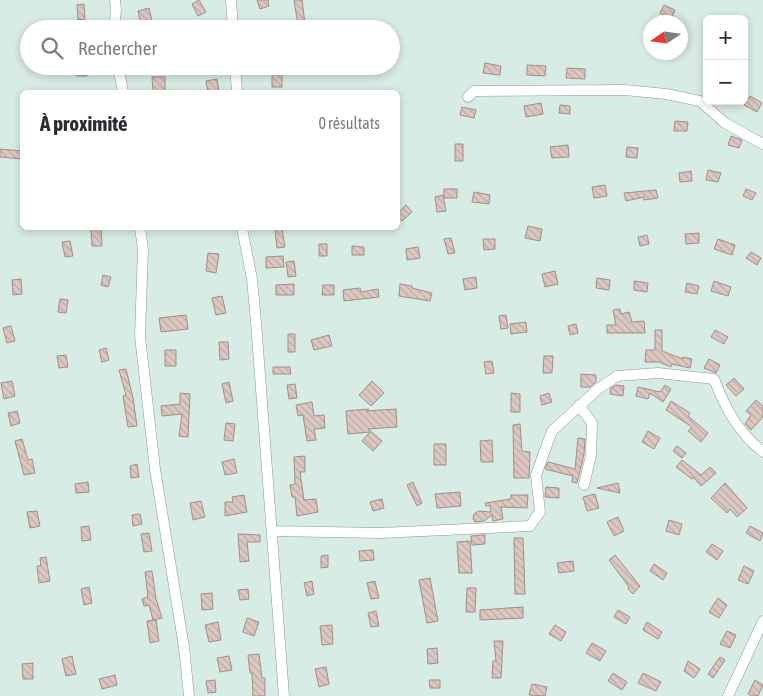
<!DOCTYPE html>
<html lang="fr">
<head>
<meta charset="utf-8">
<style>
	body { margin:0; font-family:"Asap Condensed",sans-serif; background:#f2f2f3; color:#2b2b33 }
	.controls { position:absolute; right:15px; top:15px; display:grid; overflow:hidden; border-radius:8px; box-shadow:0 2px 8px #0003 }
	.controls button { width:45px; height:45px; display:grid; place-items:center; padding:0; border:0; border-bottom:1px solid #e1e1e2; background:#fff; color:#2b2b33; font:25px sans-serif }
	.compass { position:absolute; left:643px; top:15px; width:45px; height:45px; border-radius:50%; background:#fff; box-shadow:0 2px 8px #0003; rotate:257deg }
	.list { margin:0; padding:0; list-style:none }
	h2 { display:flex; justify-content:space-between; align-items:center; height:65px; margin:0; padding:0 20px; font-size:21px }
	h2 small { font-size:16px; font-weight:400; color:#7c7c81 }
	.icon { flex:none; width:28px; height:28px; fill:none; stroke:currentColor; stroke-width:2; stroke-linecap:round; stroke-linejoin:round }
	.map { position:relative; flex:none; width:763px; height:696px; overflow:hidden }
	.search { position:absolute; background:#fff; box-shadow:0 2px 8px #0003; left:20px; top:20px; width:380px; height:55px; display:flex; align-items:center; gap:12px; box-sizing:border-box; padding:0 18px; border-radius:28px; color:#7c7c81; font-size:19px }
	.panel { position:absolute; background:#fff; box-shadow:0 2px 8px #0003; left:20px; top:90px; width:380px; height:140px; border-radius:8px }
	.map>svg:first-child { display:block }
	.building { fill:url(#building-back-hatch); stroke:#a18d88 }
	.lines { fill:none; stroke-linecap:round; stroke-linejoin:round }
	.street-casing { stroke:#879a93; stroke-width:11 }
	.street { stroke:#fff; stroke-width:10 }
</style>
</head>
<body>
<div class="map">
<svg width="763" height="696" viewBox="0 0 763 696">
	<defs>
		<pattern id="building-back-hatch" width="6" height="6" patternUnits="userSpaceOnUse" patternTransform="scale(1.25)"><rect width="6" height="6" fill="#dcc7c1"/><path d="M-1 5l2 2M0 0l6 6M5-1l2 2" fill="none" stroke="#bcaba6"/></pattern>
	</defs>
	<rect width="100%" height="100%" fill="#d7ece4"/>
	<path class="building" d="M 199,0 L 206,12 L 198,16 L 192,4 Z
		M 257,0 L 268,0 L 269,6 L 260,9 Z
		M 294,0 L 302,0 L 305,24 L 298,25 Z
		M 84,4 L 85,19 L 78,20 L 77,5 Z
		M 664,5 L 675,10 L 671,19 L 660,13 Z
		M 149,8 L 153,25 L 142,28 L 138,11 Z
		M 485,63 L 501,66 L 500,75 L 483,73 Z
		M 527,65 L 546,66 L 545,76 L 527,75 Z
		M 76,66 L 87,66 L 87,76 L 77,76 Z
		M 272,66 L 282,66 L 282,87 L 272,87 Z
		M 567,68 L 585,69 L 585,79 L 566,78 Z
		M 152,77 L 165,77 L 165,92 L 153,92 Z
		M 217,79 L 219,92 L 208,92 L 206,81 Z
		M 750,96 L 762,103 L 757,112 L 744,105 Z
		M 541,103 L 543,114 L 526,117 L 524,106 Z
		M 560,105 L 570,106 L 570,114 L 559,113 Z
		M 462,107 L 476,110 L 474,118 L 460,115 Z
		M 675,121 L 688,122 L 687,131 L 674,131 Z
		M 731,136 L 742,140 L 739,148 L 728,145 Z
		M 455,144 L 463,144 L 463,161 L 455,161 Z
		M 568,145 L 569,157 L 552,158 L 550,147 Z
		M 627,147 L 638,148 L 637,158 L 626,157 Z
		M 0,149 L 22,151 L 22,159 L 0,157 Z
		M 708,170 L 721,173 L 718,182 L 706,180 Z
		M 691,171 L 692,181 L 680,182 L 679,173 Z
		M 605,185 L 607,196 L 594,198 L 592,187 Z
		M 444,189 L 457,189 L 457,198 L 444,198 Z
		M 746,189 L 756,193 L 752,200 L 743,196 Z
		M 656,190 L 658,198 L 644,200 L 644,197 L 626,201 L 624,193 Z
		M 474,192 L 490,195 L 489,204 L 472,202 Z
		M 443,195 L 446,211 L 437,212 L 435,197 Z
		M 406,205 L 412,212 L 402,221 L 398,217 L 398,213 Z
		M 528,226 L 542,229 L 540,241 L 525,238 Z
		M 91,229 L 101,229 L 102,246 L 92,246 Z
		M 282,229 L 285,247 L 277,248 L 275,230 Z
		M 699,233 L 699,243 L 686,244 L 685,234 Z
		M 647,235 L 649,244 L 640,246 L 638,237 Z
		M 451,238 L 455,253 L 448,254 L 444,239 Z
		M 483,239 L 495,239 L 495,249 L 484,250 Z
		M 718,239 L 735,245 L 732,255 L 714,249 Z
		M 70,241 L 73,256 L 65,257 L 62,242 Z
		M 319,244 L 327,244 L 327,256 L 319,256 Z
		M 352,246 L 364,247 L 364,255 L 352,255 Z
		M 418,247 L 420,258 L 407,260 L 406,249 Z
		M 751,252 L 761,258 L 757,265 L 746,258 Z
		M 208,253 L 219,254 L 216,273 L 206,271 Z
		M 283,256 L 284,267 L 266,268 L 266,257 Z
		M 294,261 L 296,276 L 288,277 L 286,262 Z
		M 555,271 L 558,284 L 545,287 L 542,274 Z
		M 103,275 L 111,277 L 108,287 L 101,285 Z
		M 476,277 L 477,288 L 465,290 L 463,279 Z
		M 597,278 L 610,280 L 609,290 L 596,288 Z
		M 21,279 L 22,294 L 13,295 L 12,280 Z
		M 634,281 L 648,283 L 647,292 L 634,290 Z
		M 714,281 L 731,287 L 728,296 L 711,291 Z
		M 687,283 L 699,286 L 697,294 L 685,292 Z
		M 294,284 L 294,295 L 276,295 L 276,285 Z
		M 400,284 L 412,286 L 412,288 L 432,293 L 430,301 L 399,296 Z
		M 323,285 L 334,285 L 334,295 L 322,295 Z
		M 360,288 L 361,292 L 378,289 L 379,297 L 344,301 L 343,290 Z
		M 222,296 L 226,313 L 216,315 L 212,298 Z
		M 60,299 L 68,300 L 66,313 L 58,312 Z
		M 620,309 L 621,314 L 629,312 L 632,322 L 644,321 L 645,333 L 607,333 L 607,325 L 616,325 L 613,310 Z
		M 186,315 L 188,329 L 161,332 L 159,318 Z
		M 506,315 L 508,328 L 501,329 L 499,316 Z
		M 526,322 L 527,332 L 511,334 L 510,324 Z
		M 576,324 L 578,333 L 570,335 L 568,326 Z
		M 11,326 L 15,341 L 7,343 L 3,328 Z
		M 655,330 L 662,330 L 662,351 L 683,359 L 683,357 L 692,359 L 690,368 L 672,364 L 671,367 L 659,362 L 645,362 L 646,350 L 655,350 Z
		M 715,330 L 728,337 L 724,344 L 711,337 Z
		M 288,334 L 295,334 L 295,352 L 288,352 Z
		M 329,335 L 332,346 L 314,350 L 311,340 Z
		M 219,342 L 228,342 L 229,359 L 220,360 Z
		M 106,348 L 109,360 L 102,362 L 99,350 Z
		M 165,350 L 176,350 L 176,366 L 165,366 Z
		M 66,355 L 68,367 L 59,368 L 57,356 Z
		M 544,356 L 553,356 L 552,373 L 543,373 Z
		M 709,359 L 720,365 L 716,373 L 704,368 Z
		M 492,361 L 494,373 L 486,374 L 484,362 Z
		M 273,367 L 290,367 L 291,374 L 273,374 Z
		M 126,369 L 133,398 L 137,426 L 128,427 L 123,396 L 126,395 L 119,370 Z
		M 581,374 L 596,375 L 596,382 L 590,387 L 581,387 Z
		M 734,378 L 744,389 L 736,396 L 726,385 Z
		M 12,381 L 15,396 L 4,399 L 1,383 Z
		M 372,381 L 384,393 L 371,406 L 359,395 Z
		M 229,382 L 233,401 L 226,403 L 222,384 Z
		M 295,384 L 297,398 L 289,399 L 287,385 Z
		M 616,385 L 624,386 L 623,396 L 610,394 L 611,388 Z
		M 665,385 L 671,389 L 663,402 L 650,393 L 648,399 L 636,396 L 638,387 L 660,392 Z
		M 180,393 L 190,394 L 188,437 L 179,436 L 182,414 L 162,416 L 161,406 L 180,404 Z
		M 511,393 L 520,394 L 520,412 L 511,412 Z
		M 549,393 L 552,402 L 542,405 L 540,396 Z
		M 756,400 L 763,406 L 763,417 L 751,430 L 745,424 L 751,415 L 746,411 Z
		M 671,401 L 690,413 L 688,416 L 708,433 L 701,442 L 688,431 L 692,427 L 666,410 Z
		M 312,402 L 314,416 L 324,415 L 325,428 L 314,429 L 316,440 L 307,441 L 303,415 L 298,416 L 296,405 Z
		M 369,409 L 367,411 L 396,409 L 397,427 L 368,429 L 382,441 L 373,451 L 362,441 L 370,432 L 348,434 L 346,411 Z
		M 17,411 L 20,423 L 11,426 L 8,413 Z
		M 226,423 L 235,424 L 233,441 L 224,440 Z
		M 520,424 L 522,451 L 530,452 L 529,478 L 514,478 L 513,425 Z
		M 648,431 L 660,438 L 654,449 L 642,442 Z
		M 578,438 L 585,439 L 584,454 L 577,483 L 572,482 L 573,476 L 545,469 L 548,462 L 575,469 Z
		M 22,439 L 28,460 L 32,459 L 35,473 L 24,475 L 15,441 Z
		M 492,440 L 493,462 L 481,462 L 480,441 Z
		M 434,444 L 446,444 L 446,465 L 434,465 Z
		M 677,446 L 686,453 L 682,458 L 673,451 Z
		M 305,456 L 305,472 L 300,472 L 304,500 L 316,499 L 318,512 L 297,516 L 295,497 L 292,497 L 290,485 L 295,484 L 294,457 Z
		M 234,459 L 237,473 L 225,475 L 222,462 Z
		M 682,460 L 701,475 L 710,467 L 716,473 L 701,486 L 693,477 L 692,479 L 676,467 Z
		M 137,464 L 139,477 L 131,478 L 130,466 Z
		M 88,482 L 89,492 L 76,493 L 75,484 Z
		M 413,482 L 422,503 L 417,506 L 407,485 Z
		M 618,483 L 620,493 L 597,488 Z
		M 725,483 L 747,508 L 737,517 L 730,509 L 727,513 L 711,498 Z
		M 546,487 L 559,488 L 559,498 L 545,497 Z
		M 460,492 L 461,506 L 437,508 L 435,494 Z
		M 595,494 L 599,508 L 587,511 L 583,497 Z
		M 244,495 L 247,512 L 225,516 L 225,502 L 233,502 L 232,497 Z
		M 511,495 L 528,495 L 527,508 L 501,507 L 503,519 L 493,521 L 492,515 L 484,521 L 475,522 L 473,519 L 474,514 L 478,511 L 491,512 L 490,506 L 486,506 L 485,503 L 511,499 Z
		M 382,499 L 384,508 L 373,511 L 370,502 Z
		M 201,501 L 205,517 L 193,520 L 190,503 Z
		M 37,511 L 40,526 L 30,528 L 27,512 Z
		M 140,514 L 142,524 L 133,526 L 132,515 Z
		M 618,517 L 624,531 L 614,536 L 607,522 Z
		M 669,520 L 682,524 L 679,535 L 666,531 Z
		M 89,526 L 91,540 L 82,541 L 81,527 Z
		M 750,526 L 763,533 L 760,541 L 746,533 Z
		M 149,533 L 152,551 L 144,552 L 141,534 Z
		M 238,534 L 260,535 L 260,542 L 247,542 L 249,561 L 240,562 Z
		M 485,535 L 485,544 L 472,545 L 471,536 Z
		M 514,538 L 523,538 L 525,594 L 515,594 Z
		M 470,541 L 472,573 L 459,573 L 457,542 Z
		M 712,544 L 723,551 L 717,560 L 706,552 Z
		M 373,550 L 374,560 L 360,561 L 359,551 Z
		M 328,555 L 328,567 L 321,568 L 321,556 Z
		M 615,555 L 640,586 L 633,594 L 628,589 L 629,587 L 609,560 Z
		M 46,557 L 50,581 L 39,583 L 37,566 L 41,566 L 40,558 Z
		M 573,561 L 574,571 L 559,573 L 557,563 Z
		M 654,564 L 667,573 L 663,580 L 650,571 Z
		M 744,566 L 754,571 L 748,584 L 738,580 Z
		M 152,571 L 156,599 L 162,618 L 153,620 L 149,605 L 144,606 L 142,599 L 148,597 L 145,572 Z
		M 430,578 L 438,621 L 427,623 L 419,580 Z
		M 312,581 L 314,594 L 307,596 L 304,583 Z
		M 375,581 L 379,598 L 371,599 L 367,583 Z
		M 89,587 L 92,603 L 84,605 L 81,589 Z
		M 467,588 L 476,588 L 475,612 L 466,612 Z
		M 248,589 L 249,599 L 240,600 L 238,590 Z
		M 212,593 L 213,609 L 202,610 L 201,594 Z
		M 718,598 L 727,605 L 719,618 L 709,612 Z
		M 523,607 L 523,618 L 480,620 L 480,610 Z
		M 618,610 L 630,617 L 626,624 L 614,617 Z
		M 376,611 L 379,626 L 371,627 L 368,613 Z
		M 247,618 L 259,622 L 254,636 L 243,632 Z
		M 156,620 L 159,641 L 150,643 L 147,621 Z
		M 218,622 L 221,640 L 209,642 L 205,625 Z
		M 647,622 L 662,632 L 658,639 L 643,630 Z
		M 332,625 L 333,644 L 322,645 L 320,626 Z
		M 555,625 L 566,632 L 561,641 L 549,634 Z
		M 727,631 L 736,635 L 730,648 L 720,644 Z
		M 494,641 L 503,641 L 501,678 L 492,678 L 493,661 L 496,661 Z
		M 592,643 L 606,651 L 600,661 L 586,653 Z
		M 437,648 L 438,663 L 428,664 L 427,649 Z
		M 259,654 L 262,678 L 265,678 L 265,696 L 253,696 L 252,673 L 250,673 L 248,655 Z
		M 72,656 L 76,674 L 66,676 L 62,659 Z
		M 229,656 L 232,670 L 220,672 L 217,658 Z
		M 720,657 L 725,660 L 713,678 L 708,674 Z
		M 688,661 L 700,669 L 694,678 L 684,671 Z
		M 33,663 L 33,679 L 23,679 L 22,664 Z
		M 326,667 L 329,684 L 319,687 L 315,669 Z
		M 613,673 L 627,682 L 622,690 L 608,681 Z
		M 643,673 L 661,682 L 656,691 L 638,683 Z
		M 115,675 L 117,685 L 102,689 L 99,679 Z
		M 215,680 L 216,692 L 208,693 L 206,681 Z
		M 429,680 L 440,680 L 440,688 L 430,688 Z
		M 755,680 L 763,685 L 758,696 L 752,696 L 748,694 Z
		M 532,684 L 547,687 L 545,696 L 529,695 Z"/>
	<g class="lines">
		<defs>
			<path id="street" d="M 231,0 L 233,29
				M 114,29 L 116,10 L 115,0
				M 118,66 L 123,92
				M 235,66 L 237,92
				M 468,97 L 474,91 L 625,90 L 666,94 L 700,101 L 725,123 L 763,144
				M 140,228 L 143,249 L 140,336 L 155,469 L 184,647 L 189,696
				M 242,228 L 252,279 L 256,322 L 284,696
				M 579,405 L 592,423 L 591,455 L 584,485
				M 273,531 L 380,533 L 530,526 L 540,512 L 536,475 L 552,431 L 598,389 L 617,376 L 658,373 L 714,379 C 725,408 738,432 763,452
				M 728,696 L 763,621"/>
		</defs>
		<use href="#street" class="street-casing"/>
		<use href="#street" class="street"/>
	</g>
</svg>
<div class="controls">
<button>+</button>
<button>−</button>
</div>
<svg class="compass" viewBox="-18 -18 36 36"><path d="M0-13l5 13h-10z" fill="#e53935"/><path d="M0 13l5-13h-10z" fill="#7c7c81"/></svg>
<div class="search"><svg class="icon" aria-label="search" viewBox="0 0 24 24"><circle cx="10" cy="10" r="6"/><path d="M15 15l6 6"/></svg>Rechercher</div>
<section class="panel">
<h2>À proximité<small>0 résultats</small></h2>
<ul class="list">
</ul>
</section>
</div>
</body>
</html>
